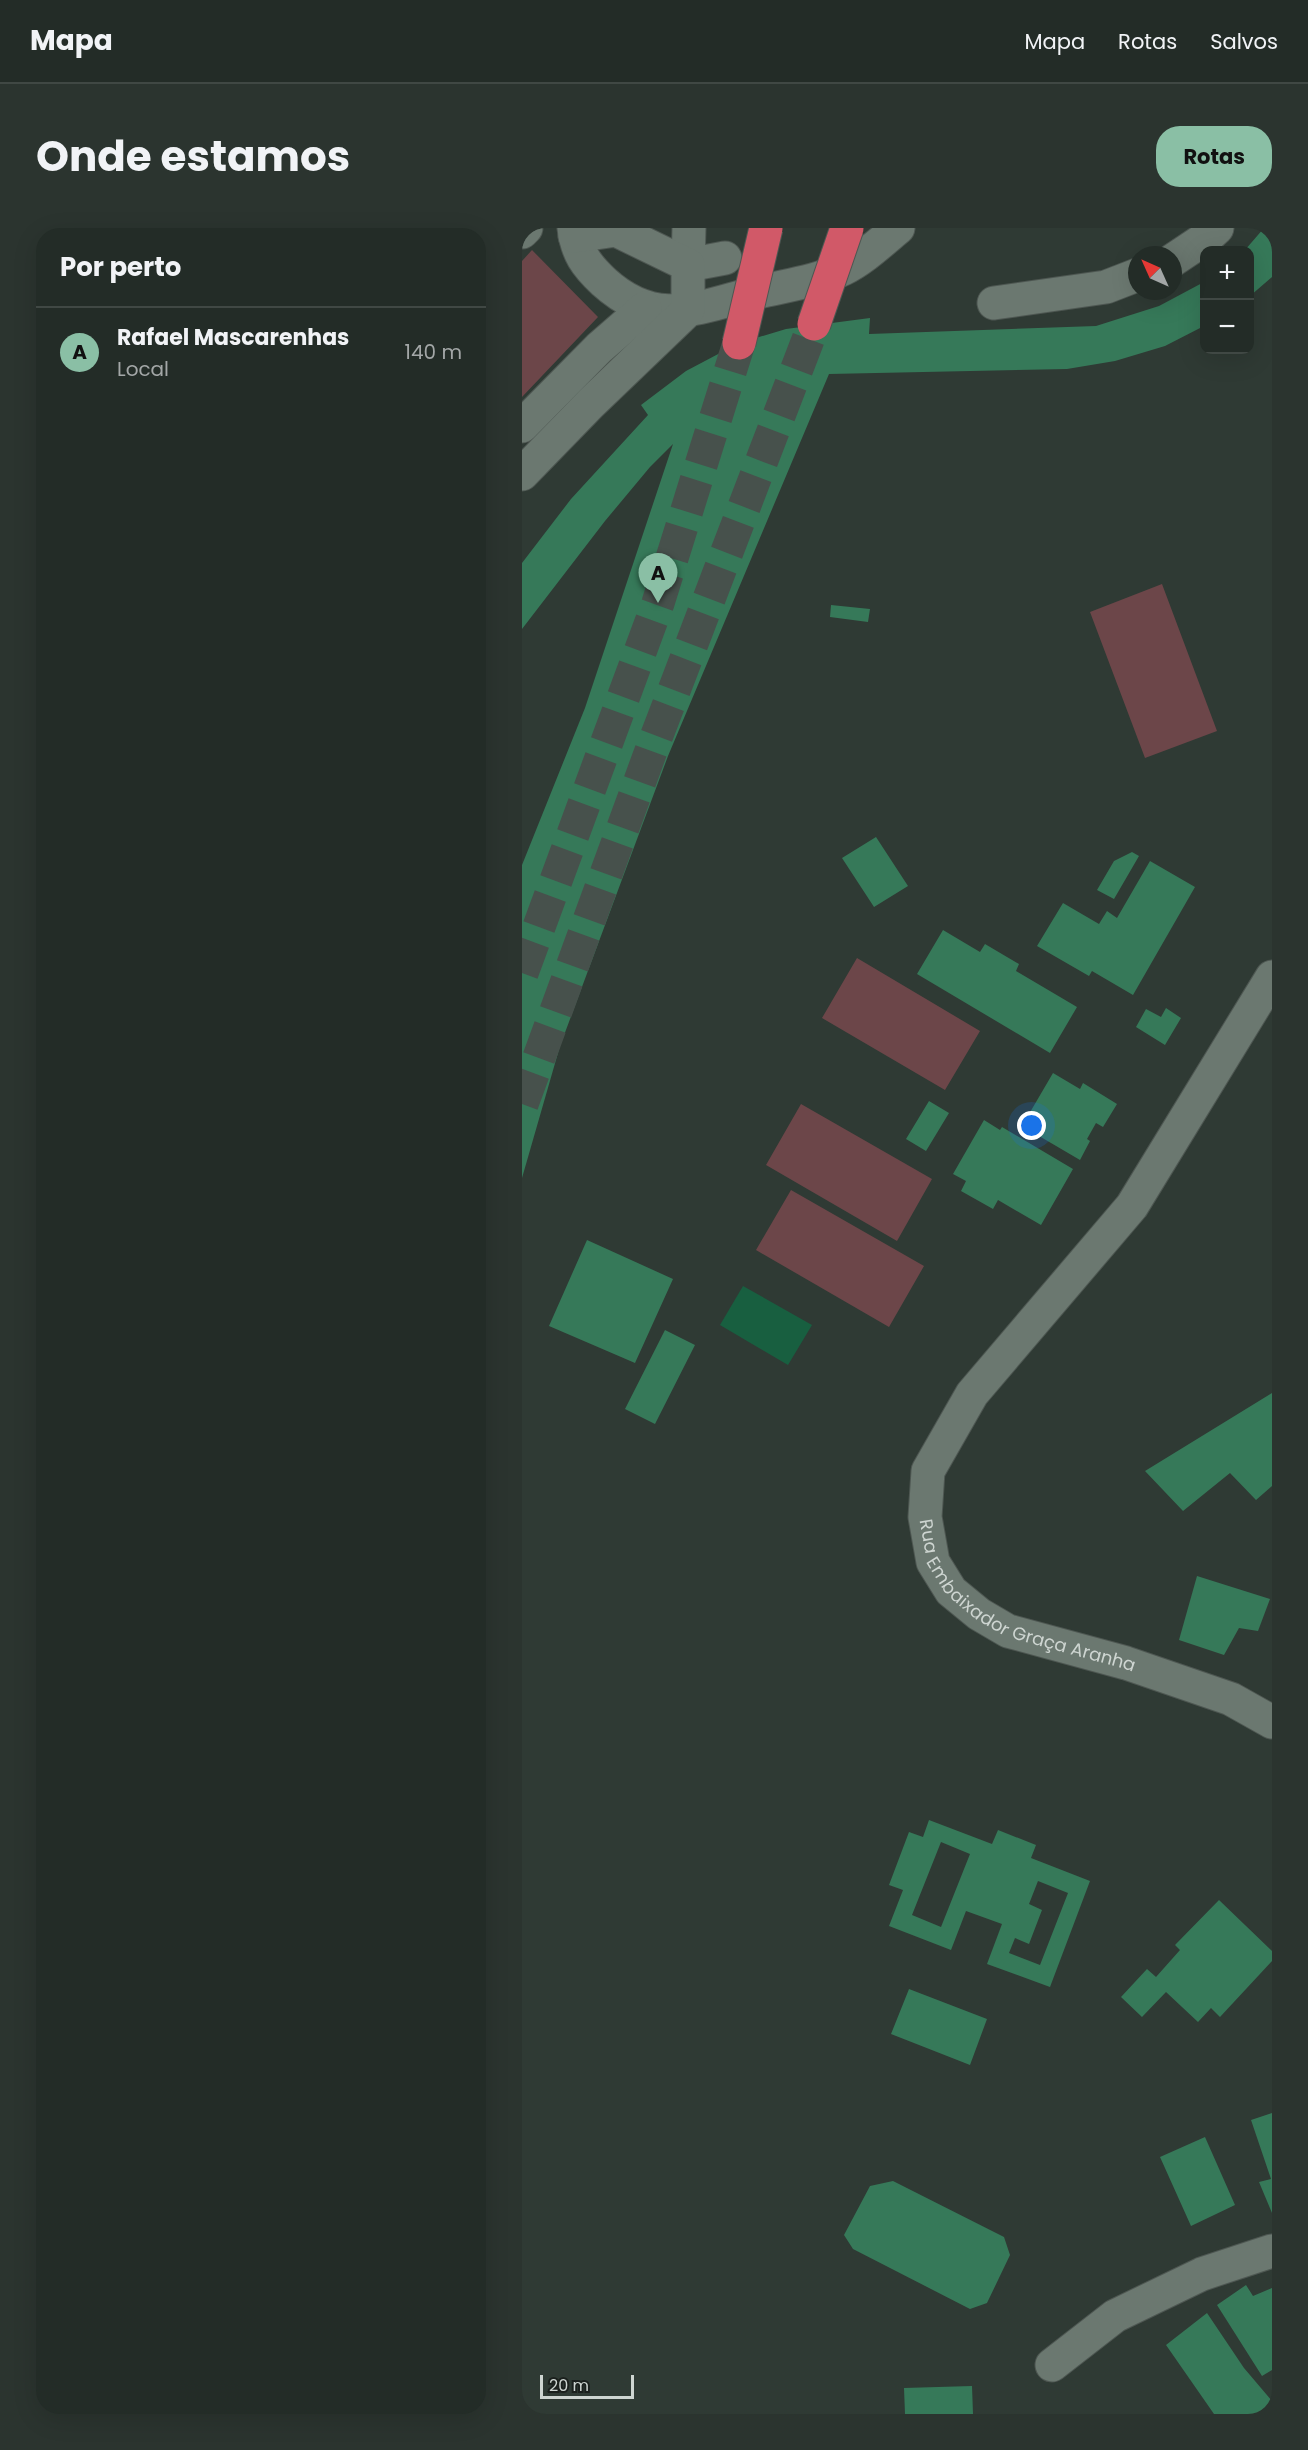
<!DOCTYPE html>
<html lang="pt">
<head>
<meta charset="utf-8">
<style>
	body { margin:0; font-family:Poppins,sans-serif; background:#2b342f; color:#f1f3f6 }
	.controls { position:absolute; right:18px; top:18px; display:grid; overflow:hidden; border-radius:12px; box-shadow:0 6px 24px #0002 }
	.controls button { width:54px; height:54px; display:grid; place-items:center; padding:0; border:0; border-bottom:2px solid #404844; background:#232c27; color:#f1f3f6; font:30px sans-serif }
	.compass { position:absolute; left:606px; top:18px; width:54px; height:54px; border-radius:50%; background:#232c27; box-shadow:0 6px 24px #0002; rotate:315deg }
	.scale { position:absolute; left:18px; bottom:15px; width:94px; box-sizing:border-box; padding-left:6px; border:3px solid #ced5d1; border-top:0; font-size:16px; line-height:21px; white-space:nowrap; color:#ced5d1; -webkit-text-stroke:4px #1b201d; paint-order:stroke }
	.you { position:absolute; left:510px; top:898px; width:21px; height:21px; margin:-15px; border:4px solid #fff; border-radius:50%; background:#1a73e8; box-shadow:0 0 0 9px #1a73e833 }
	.badge { display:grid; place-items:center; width:39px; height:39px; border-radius:50%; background:#8abfa5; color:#111; font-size:20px; font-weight:700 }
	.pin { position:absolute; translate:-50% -50px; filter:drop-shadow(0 2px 3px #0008) }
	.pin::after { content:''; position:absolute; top:32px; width:21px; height:18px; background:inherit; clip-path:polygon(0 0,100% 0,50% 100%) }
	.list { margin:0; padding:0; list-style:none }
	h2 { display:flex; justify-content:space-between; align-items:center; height:78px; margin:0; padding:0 24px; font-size:26px }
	h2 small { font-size:20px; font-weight:400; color:#a3a7a7 }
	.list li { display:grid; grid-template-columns:39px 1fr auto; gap:18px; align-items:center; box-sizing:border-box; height:90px; padding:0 24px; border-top:2px solid #404844 }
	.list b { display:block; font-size:22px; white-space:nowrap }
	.list p { margin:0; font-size:20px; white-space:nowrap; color:#a3a7a7 }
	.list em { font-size:20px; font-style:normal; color:#a3a7a7 }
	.map { position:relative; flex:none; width:750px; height:2186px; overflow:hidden; border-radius:24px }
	header { display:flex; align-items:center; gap:36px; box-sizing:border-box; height:84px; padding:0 30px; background:#232c27; border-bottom:2px solid #404844 }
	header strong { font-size:28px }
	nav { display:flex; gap:33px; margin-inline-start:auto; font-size:21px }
	.intro { display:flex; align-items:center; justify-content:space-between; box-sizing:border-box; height:144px; padding:0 36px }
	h1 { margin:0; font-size:42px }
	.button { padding:15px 27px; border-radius:24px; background:#8abfa5; color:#111; font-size:21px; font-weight:700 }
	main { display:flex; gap:36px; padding:0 36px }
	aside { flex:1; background:#232c27; border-radius:24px; box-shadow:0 6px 24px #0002 }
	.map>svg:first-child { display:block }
	.green { fill:#6c4649 }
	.water { fill:#185f40 }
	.building { fill:#367959; fill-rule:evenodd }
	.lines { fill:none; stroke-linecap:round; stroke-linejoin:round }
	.highway-tunnel { stroke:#47514c; stroke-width:33; stroke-dasharray:33 16; stroke-linecap:butt }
	.minor-casing { stroke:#4e5752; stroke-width:35 }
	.minor { stroke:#6b7870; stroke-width:33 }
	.highway-bridge-casing { stroke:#4e5752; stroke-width:35; stroke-linecap:butt }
	.highway-bridge { stroke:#d15968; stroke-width:33 }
	.labels { text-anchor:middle; stroke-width:6; stroke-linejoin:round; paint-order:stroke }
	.street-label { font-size:18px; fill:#ced5d1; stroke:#1b201d }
</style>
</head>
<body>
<header>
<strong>Mapa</strong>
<nav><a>Mapa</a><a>Rotas</a><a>Salvos</a></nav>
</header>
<div class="intro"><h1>Onde estamos</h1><a class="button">Rotas</a></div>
<main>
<aside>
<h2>Por perto<small></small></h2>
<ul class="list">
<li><span class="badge">A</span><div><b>Rafael Mascarenhas</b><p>Local</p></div><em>140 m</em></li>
</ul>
</aside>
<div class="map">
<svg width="750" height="2186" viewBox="0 0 750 2186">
	<rect width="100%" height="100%" fill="#2f3a34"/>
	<path class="green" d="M 10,22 L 76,89 L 0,169 L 0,33 Z
		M 640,356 L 695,503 L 623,530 L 568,384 Z
		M 335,730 L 458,803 L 423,862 L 300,790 Z
		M 279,876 L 410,951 L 375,1013 L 244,937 Z
		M 269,962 L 402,1038 L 367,1099 L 234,1022 Z"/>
	<path class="water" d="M 221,1058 L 290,1097 L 266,1137 L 198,1097 Z"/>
	<path class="building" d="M 742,0 L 750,0 L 750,49 L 728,68 L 728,22 L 723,22 Z
		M 682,54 L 682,98 L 643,118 L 593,133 L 545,141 L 307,146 L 146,528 L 38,818 L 0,950 L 0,637 L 63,480 L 151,216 L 128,239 L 83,293 L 0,401 L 0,335 L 49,271 L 126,187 L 119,177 L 164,143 L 217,115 L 264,101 L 348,90 L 347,106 L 574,98 L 637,78 Z
		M 309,377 L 348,381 L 346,394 L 308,389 Z
		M 354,609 L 386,658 L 352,679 L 320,630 Z
		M 610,624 L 617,628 L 592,671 L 575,662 L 592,633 Z
		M 628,633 L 673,659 L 611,767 L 570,743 L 567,748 L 515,718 L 541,675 L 577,696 L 585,683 L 595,690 Z
		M 421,702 L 458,724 L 463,716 L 497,736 L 494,743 L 555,779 L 528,825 L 395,746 Z
		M 644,780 L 659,790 L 643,817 L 614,799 L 624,781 L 639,789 Z
		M 531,845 L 558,861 L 561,855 L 595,876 L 581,899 L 574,895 L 565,911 L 568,913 L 558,932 L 500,898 Z
		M 407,873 L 427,885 L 404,923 L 384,911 Z
		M 462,892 L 478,902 L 480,899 L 551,941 L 519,997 L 476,972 L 471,981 L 439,963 L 444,953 L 431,946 Z
		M 65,1012 L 151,1051 L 113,1135 L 27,1098 Z
		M 143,1102 L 173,1117 L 133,1196 L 103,1181 Z
		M 750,1165 L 750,1258 L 734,1272 L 708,1245 L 661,1283 L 623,1243 Z
		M 675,1348 L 748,1371 L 736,1403 L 717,1400 L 702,1427 L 657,1412 Z
		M 407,1592 L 470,1616 L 476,1602 L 514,1617 L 509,1630 L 568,1653 L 528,1759 L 465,1736 L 480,1696 L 444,1683 L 429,1722 L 367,1698 L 381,1662 L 367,1657 L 387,1604 L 401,1609 ZM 419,1614 L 448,1626 L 419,1699 L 390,1687 ZM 516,1653 L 546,1665 L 518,1737 L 487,1725 L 493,1710 L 507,1716 L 520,1682 L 507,1676 Z
		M 697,1672 L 750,1723 L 750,1733 L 698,1789 L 689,1780 L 676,1794 L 644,1764 L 620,1789 L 599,1769 L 625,1741 L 634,1749 L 658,1722 L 653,1717 Z
		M 387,1761 L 465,1791 L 448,1837 L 369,1806 Z
		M 750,1885 L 750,1985 L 737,1954 L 749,1951 L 729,1892 Z
		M 683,1909 L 713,1977 L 669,1998 L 638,1929 Z
		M 371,1953 L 482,2009 L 488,2027 L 465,2075 L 448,2081 L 331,2021 L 322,2007 L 348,1958 Z
		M 724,2057 L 731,2068 L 750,2060 L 750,2142 L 740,2148 L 695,2077 Z
		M 685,2085 L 722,2140 L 750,2173 L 750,2186 L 692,2186 L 644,2117 Z
		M 450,2158 L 451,2186 L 383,2186 L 382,2160 Z"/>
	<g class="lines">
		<path class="highway-tunnel" d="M 0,745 L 136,375 L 217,115
			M 0,876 L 130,520 L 292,96"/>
		<defs>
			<g id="minor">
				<path d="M 52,0 C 55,25 64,37 82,54 C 136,103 179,78 241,63 C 267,57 296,53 321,41 C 340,32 359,14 376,0"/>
				<path d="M 167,0 L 166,37 L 203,30"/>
				<path d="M 0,4 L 4,0"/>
				<path d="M 651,32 L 684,10 L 695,0"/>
				<path d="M 472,75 L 584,59 L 615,47"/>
				<path d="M 0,198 L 77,120 L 123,80"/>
				<path d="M 0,246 L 69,175 L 166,82 L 166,37 L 94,2 L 53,8"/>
				<path id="s1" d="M 750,749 L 610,978 L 450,1166 L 406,1243 L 403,1289 L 411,1334 L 429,1363 L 457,1386 L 486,1403 L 604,1435 L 709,1471 L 750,1494"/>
				<path d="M 530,2137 L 593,2088 L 680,2046 L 750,2023"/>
			</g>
		</defs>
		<use href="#minor" class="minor-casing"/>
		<use href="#minor" class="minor"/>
		<defs>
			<path id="highway-bridge" d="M 292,96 L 325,0
				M 217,115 L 244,0"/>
		</defs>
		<use href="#highway-bridge" class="highway-bridge-casing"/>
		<use href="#highway-bridge" class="highway-bridge"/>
	</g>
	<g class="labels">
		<g class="street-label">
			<text dy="6" stroke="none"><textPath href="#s1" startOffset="792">Rua Embaixador Graça Aranha</textPath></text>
		</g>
	</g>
</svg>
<div class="controls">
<button>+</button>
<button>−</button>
</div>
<svg class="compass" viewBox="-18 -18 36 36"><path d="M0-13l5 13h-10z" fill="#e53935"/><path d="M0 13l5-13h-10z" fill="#a3a7a7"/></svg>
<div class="scale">20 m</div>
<div class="you"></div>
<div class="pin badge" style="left:136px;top:375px">A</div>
</div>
</main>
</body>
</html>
